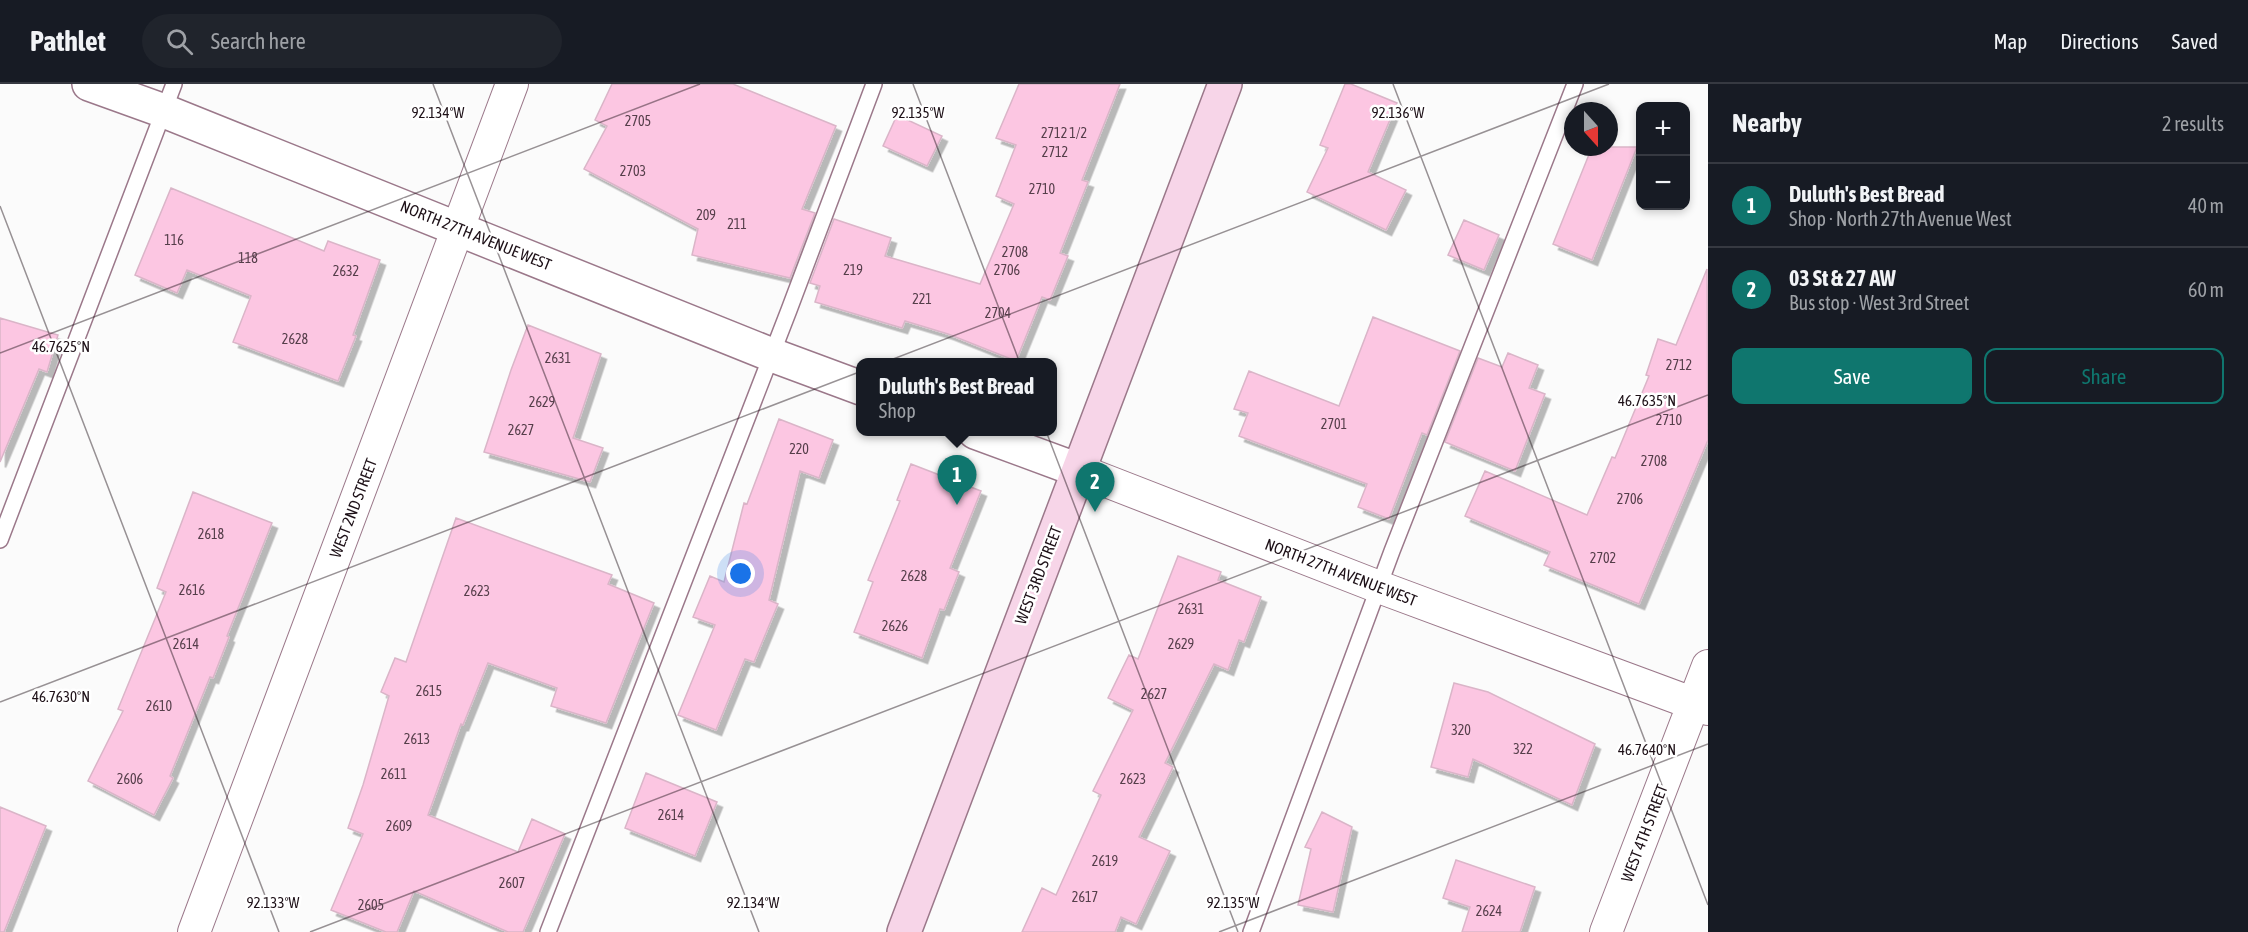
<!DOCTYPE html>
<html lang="en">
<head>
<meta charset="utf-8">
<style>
	body { margin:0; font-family:"Asap Condensed",sans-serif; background:#20242c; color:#f1f3f6 }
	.controls { position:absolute; right:18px; top:18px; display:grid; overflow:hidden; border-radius:12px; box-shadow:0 3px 9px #0003 }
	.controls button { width:54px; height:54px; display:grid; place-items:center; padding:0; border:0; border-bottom:2px solid #363941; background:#171b24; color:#f1f3f6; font:30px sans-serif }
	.compass { position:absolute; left:1564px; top:18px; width:54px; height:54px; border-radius:50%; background:#171b24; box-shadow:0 3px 9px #0003; rotate:159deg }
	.you { position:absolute; left:741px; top:490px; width:21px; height:21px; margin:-15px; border:4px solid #fff; border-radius:50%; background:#1a73e8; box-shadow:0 0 0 9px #1a73e833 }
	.badge { display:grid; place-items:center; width:39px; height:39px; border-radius:50%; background:#0f766e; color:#fff; font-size:20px; font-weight:700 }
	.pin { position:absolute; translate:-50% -50px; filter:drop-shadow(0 2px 3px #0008) }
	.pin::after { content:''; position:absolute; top:32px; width:21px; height:18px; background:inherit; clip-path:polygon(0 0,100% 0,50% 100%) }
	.popup { position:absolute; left:856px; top:274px; width:201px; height:78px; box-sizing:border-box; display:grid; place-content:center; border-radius:12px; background:#171b24; filter:drop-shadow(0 2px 4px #0005); font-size:20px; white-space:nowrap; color:#9ea1a6 }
	.popup b { font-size:22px; color:#f1f3f6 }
	.popup::after { content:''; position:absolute; left:50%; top:100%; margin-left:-12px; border:12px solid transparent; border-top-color:#171b24 }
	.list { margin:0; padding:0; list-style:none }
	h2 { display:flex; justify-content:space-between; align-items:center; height:78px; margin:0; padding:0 24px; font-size:26px }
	h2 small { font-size:20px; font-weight:400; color:#9ea1a6 }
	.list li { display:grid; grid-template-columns:39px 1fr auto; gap:18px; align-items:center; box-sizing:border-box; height:84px; padding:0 24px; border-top:2px solid #363941 }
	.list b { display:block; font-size:22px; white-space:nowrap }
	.list p { margin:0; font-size:20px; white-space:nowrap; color:#9ea1a6 }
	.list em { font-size:20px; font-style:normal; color:#9ea1a6 }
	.actions { display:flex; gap:12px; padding:18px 24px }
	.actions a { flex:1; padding:14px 0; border:2px solid #0f766e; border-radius:12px; text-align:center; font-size:21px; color:#0f766e }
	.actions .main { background:#0f766e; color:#fff }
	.icon { flex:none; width:33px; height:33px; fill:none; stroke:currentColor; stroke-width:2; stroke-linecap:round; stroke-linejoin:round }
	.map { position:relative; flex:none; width:1708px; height:848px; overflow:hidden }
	header { display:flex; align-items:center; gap:36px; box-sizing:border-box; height:84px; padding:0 30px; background:#171b24; border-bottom:2px solid #363941 }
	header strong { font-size:28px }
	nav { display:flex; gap:33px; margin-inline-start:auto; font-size:21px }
	.search { width:420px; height:54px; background:#20242c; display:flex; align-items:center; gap:15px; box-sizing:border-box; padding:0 21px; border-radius:33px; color:#9ea1a6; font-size:22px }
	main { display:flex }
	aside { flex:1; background:#171b24 }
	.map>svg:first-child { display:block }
	.building { fill:#fcc6e2; stroke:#dab5c8; stroke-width:1.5; filter:url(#shadow) }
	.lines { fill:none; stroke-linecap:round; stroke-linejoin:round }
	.service-casing { stroke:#9b788a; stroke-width:18 }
	.minor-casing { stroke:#9b788a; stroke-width:34 }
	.tertiary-casing { stroke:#9b788a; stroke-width:36 }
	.secondary-casing { stroke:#9b788a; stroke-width:36 }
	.service { stroke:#fff; stroke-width:15 }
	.minor { stroke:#fff; stroke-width:32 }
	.tertiary { stroke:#fff; stroke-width:33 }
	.secondary { stroke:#f7d5e8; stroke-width:33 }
	.ticks { fill:none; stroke:#1d1017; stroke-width:1.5; stroke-opacity:0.45 }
	.labels { text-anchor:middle; stroke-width:5; stroke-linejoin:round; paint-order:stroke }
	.number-label { font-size:14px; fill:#553e4a }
	.street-label { font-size:16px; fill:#1d1017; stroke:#fff }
	.ticks-label { font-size:15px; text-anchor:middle; fill:#1d1017; stroke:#fff; stroke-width:5; stroke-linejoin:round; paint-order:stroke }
</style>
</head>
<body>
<header>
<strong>Pathlet</strong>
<div class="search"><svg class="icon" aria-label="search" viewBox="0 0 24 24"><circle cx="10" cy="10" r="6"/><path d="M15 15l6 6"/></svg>Search here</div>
<nav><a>Map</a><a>Directions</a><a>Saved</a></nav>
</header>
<main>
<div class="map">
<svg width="1708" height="848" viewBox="0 0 1708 848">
	<defs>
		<filter id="shadow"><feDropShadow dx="5.5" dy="5.5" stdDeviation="0" flood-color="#0004"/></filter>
	</defs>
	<rect width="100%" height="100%" fill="#fbfbfb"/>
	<path class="building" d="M 612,0 L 733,0 L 836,42 L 802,125 L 815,129 L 790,194 L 692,171 L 698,145 L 584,85 L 607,42 L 595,36 Z
		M 1019,0 L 1120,0 L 1082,96 L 1088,98 L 1060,169 L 1068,172 L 1050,216 L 1042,213 L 1016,277 L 948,250 L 905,237 L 902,244 L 815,218 L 820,202 L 810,199 L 834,135 L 891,154 L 885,172 L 980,200 L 1014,120 L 996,112 L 1016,61 L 996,54 Z
		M 1345,0 L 1351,0 L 1397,19 L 1368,88 L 1406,106 L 1386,146 L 1307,108 L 1328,64 L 1320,61 Z
		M 897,31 L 942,52 L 927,82 L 883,62 Z
		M 1592,63 L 1637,63 L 1592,176 L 1553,160 Z
		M 171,104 L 324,167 L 328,157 L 380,176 L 353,251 L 356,252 L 338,297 L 233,258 L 251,212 L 187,186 L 177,209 L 135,191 Z
		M 1464,136 L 1499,151 L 1484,186 L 1448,171 Z
		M 1707,185 L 1708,356 L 1639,520 L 1544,481 L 1550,468 L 1465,432 L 1485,387 L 1587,431 L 1612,373 L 1615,374 L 1649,292 L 1646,291 L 1658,255 L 1676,261 Z
		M 1373,233 L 1460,267 L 1427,351 L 1422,349 L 1389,435 L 1358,423 L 1367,400 L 1239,352 L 1248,329 L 1234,325 L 1249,287 L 1339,322 Z
		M 0,234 L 58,251 L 47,288 L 39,285 L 0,378 Z
		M 528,241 L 601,270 L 573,354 L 603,364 L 590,398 L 484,368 L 511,286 Z
		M 1508,269 L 1538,281 L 1529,304 L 1545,310 L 1515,387 L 1445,358 L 1478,274 L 1502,283 Z
		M 779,335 L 833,356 L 819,394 L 800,387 L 769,516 L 778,520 L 754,578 L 745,575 L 716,646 L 678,631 L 715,541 L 693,533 L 710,492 L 724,498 L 744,419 L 747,420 Z
		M 911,380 L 981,407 L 950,484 L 959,488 L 944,526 L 940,525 L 922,574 L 854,548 L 873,498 L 868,496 L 900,417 L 897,416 Z
		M 193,408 L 272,439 L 227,552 L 229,553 L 213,594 L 210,593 L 170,692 L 173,694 L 154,731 L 88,697 L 123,627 L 118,625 L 166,508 L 157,504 Z
		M 456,434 L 612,491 L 608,500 L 654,519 L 606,639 L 551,622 L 557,604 L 488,579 L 463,641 L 461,640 L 428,731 L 518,768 L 532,735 L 565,750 L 523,848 L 508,848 L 414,807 L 397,848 L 386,848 L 331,826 L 363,750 L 348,744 L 363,701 L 389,612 L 381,608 L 395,574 L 406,578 Z
		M 1178,472 L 1221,488 L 1218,496 L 1261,513 L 1244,558 L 1239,556 L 1228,586 L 1214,580 L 1165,679 L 1173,683 L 1139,753 L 1170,767 L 1136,840 L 1121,833 L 1115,848 L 1022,848 L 1042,804 L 1056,811 L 1101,711 L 1093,707 L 1133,626 L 1108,614 L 1129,571 L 1138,575 Z
		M 1454,599 L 1488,608 L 1595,660 L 1572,721 L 1473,675 L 1468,693 L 1431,683 Z
		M 646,689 L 717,718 L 695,772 L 625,744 Z
		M 0,723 L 46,742 L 4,848 L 0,848 Z
		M 1322,728 L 1352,743 L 1333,828 L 1298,821 L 1311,765 L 1305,763 Z
		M 1456,776 L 1535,803 L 1520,848 L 1462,848 L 1470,823 L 1443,814 Z"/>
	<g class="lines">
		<defs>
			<path id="service" d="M 0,456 L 174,0
				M 548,848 L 789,226 L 874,0
				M 1251,848 L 1392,467 L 1575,0"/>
			<path id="minor" d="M 1078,386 L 1379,503 L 1708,625
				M 194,848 L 512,0
				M 1606,848 L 1708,582"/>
			<path id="tertiary" d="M 89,0 L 164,27 L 772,271 L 861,304
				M 975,348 L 1078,386"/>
			<path id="secondary" d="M 904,848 L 1225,0"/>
		</defs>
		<use href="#service" class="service-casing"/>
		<use href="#minor" class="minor-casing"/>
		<use href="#tertiary" class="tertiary-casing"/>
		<use href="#secondary" class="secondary-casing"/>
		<use href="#service" class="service"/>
		<use href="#minor" class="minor"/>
		<use href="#tertiary" class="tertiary"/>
		<use href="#secondary" class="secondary"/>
	</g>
	<path class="ticks" d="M 433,0 L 759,848M 913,0 L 1238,848M 1393,0 L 1708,821M 0,122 L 279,848M 0,269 L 700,0M 0,618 L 1609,0M 310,848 L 1708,311M 1219,848 L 1708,660"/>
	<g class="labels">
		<g class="number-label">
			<text x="638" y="42">2705</text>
			<text x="1064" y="54">2712 1/2</text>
			<text x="1055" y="73">2712</text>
			<text x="633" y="92">2703</text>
			<text x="1042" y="110">2710</text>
			<text x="706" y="136">209</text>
			<text x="737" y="145">211</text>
			<text x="174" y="161">116</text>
			<text x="1015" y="173">2708</text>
			<text x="248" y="179">118</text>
			<text x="853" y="191">219</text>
			<text x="1007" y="191">2706</text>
			<text x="346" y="192">2632</text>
			<text x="922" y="220">221</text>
			<text x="998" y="234">2704</text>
			<text x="295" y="260">2628</text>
			<text x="558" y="279">2631</text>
			<text x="1679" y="286">2712</text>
			<text x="542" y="323">2629</text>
			<text x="1669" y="341">2710</text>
			<text x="1334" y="345">2701</text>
			<text x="521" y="351">2627</text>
			<text x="799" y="370">220</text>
			<text x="1654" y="382">2708</text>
			<text x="1630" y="420">2706</text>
			<text x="211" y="455">2618</text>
			<text x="1603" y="479">2702</text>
			<text x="914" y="497">2628</text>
			<text x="192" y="511">2616</text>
			<text x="477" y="512">2623</text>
			<text x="1191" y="530">2631</text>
			<text x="895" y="547">2626</text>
			<text x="186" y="565">2614</text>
			<text x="1181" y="565">2629</text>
			<text x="429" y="612">2615</text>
			<text x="1154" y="615">2627</text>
			<text x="159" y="627">2610</text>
			<text x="1461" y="651">320</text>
			<text x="417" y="660">2613</text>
			<text x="1523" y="670">322</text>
			<text x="394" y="695">2611</text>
			<text x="130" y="700">2606</text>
			<text x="1133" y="700">2623</text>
			<text x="671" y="736">2614</text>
			<text x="399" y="747">2609</text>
			<text x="1105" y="782">2619</text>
			<text x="512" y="804">2607</text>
			<text x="1085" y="818">2617</text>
			<text x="371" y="826">2605</text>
			<text x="1489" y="832">2624</text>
		</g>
		<g class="street-label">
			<text transform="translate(476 151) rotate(22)" y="6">NORTH 27TH AVENUE WEST</text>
			<text transform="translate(353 424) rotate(-69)" y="6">WEST 2ND STREET</text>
			<text transform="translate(1341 488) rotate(21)" y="6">NORTH 27TH AVENUE WEST</text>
			<text transform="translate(1038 491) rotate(-69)" y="6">WEST 3RD STREET</text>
			<text transform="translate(1644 749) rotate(-69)" y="6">WEST 4TH STREET</text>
		</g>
	</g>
	<g class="ticks-label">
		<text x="1398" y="34">92.136°W</text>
		<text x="438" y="34">92.134°W</text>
		<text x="918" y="34">92.135°W</text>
		<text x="61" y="268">46.7625°N</text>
		<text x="1647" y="322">46.7635°N</text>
		<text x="61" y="618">46.7630°N</text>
		<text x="1647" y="671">46.7640°N</text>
		<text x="273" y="824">92.133°W</text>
		<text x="753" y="824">92.134°W</text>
		<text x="1233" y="824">92.135°W</text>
	</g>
</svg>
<div class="controls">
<button>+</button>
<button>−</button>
</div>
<svg class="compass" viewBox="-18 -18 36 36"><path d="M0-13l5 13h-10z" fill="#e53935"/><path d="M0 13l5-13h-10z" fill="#9ea1a6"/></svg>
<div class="you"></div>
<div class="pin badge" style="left:957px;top:421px">1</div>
<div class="popup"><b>Duluth's Best Bread</b>Shop</div>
<div class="pin badge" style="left:1095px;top:428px">2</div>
</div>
<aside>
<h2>Nearby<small>2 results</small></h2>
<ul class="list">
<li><span class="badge">1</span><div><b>Duluth's Best Bread</b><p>Shop · North 27th Avenue West</p></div><em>40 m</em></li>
<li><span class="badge">2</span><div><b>03 St &amp; 27 AW</b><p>Bus stop · West 3rd Street</p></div><em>60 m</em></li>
</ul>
<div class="actions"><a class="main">Save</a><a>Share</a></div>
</aside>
</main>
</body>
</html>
